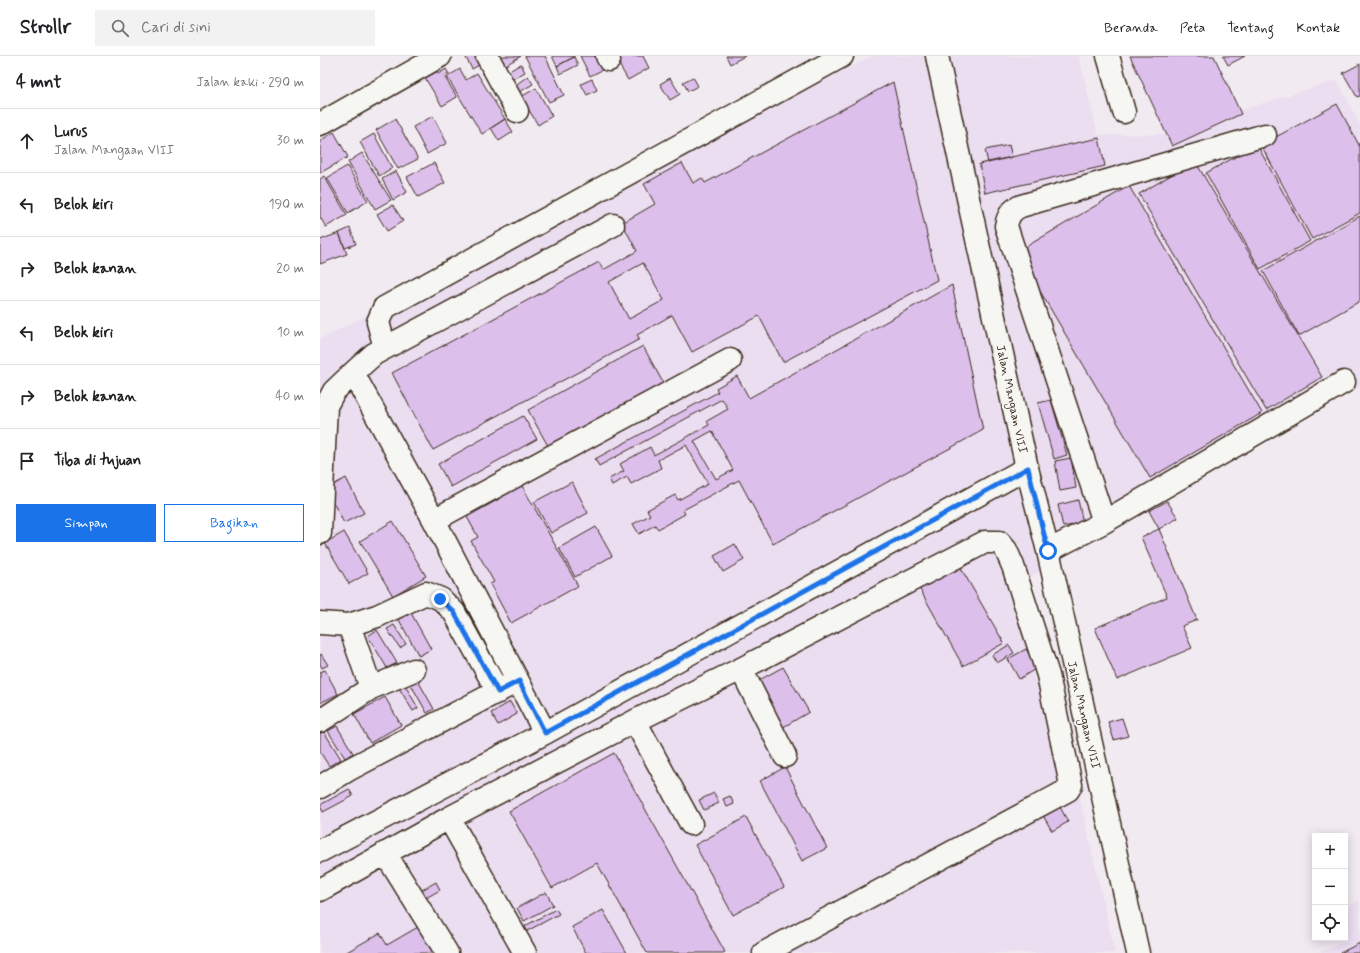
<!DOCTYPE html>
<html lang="id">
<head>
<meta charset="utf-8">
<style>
	body { margin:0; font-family:Mynerve,sans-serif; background:#f2f2f2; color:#202124 }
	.controls { position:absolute; right:12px; bottom:12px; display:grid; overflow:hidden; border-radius:0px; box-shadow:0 2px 10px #0003 }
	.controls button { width:36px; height:36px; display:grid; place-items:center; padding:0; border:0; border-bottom:1px solid #e0e0e0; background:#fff; color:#202124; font:20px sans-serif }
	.stop { position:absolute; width:12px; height:12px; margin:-9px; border:3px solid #1a73e8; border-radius:50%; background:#fff }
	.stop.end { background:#1a73e8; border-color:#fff; box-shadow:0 1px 4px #0008 }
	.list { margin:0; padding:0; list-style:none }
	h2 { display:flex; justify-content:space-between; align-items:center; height:52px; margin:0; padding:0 16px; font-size:17px }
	h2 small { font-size:13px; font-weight:400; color:#757577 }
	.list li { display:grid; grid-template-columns:26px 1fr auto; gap:12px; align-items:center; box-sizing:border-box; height:64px; padding:0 16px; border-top:1px solid #e0e0e0 }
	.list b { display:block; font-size:15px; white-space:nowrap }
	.list p { margin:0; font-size:13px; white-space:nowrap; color:#757577 }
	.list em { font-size:13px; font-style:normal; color:#757577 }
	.actions { display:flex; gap:8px; padding:12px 16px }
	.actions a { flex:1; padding:9px 0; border:1px solid #1a73e8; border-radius:0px; text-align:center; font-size:14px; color:#1a73e8 }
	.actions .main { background:#1a73e8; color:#fff }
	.icon { flex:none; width:22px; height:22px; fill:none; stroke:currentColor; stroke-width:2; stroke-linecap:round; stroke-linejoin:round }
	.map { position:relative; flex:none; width:1040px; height:897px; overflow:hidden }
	header { display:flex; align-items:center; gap:24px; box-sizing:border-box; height:56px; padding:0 20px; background:#fff; border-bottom:1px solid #e0e0e0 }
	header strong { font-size:19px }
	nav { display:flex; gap:22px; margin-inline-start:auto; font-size:14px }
	.search { width:280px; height:36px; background:#f2f2f2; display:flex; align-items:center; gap:10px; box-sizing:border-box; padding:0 14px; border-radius:0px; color:#757577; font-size:15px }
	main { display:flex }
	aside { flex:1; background:#fff }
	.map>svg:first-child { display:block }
	.built { fill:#ebdef0 }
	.building { fill:#ddbfec; stroke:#3b2a1e; fill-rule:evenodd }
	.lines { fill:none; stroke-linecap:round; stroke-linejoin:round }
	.minor-casing { stroke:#3b2a1e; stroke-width:25 }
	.minor { stroke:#f6f6f2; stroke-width:22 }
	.route { stroke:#1a73e8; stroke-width:5 }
	.labels { text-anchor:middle; stroke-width:4; stroke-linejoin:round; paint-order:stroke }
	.street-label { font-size:12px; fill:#3b2a1e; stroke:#f6f6f2 }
</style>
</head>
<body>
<header>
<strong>Strollr</strong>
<div class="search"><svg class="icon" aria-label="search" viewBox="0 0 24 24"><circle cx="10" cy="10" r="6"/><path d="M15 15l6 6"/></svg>Cari di sini</div>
<nav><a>Beranda</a><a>Peta</a><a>Tentang</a><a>Kontak</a></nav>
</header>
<main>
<aside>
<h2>4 mnt<small>Jalan kaki · 290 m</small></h2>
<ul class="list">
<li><svg class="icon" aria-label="ahead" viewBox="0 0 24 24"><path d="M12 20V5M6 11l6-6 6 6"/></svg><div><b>Lurus</b><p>Jalan Mangaan VIII</p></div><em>30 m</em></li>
<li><svg class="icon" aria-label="left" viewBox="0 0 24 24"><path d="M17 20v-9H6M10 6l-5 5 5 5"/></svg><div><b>Belok kiri</b></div><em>190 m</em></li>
<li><svg class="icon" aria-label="right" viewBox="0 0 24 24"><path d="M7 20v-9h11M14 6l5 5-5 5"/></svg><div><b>Belok kanan</b></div><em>20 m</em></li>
<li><svg class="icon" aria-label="left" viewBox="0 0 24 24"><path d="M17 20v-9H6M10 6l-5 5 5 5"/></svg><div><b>Belok kiri</b></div><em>10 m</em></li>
<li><svg class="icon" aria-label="right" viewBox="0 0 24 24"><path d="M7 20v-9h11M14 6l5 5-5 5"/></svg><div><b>Belok kanan</b></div><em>40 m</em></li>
<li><svg class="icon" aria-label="arrive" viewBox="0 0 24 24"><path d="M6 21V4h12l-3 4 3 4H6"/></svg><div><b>Tiba di tujuan</b></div></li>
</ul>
<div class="actions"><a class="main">Simpan</a><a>Bagikan</a></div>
</aside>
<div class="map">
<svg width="1040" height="897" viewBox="0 0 1040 897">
	<rect width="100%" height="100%" fill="#f1ebf1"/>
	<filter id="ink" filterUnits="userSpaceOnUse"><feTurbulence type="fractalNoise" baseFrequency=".025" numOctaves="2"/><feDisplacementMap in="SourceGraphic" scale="8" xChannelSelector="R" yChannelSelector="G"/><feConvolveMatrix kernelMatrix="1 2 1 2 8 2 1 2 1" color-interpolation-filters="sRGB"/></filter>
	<g filter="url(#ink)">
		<path class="built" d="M 552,0 L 759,0 L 778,79 L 845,78 L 1017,24 L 1040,69 L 1040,331 L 710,521 L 795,897 L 0,897 L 0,283 Z
			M 1040,844 L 1040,897 L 998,897 L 1024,886 L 1022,882 L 1025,882 L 1025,851 Z"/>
		<path class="building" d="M 145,0 L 162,0 L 165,6 L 152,13 Z
			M 178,0 L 201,0 L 184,10 Z
			M 205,0 L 225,0 L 244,39 L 229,46 Z
			M 232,0 L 254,0 L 254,1 L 237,10 Z
			M 260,0 L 277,0 L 284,13 L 270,20 Z
			M 294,0 L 323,0 L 329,12 L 308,24 Z
			M 406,0 L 425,0 L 410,8 Z
			M 810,0 L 894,0 L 921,58 L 852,90 Z
			M 903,0 L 925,0 L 908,9 Z
			M 254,1 L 258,9 L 240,18 L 237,10 Z
			M 201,8 L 205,16 L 191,24 L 186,17 Z
			M 1040,8 L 1040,40 L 1037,41 L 1023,17 Z
			M 126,13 L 129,18 L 124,20 L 137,41 L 122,50 L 105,22 L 116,15 L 118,18 Z
			M 140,13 L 146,24 L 157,17 L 185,63 L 162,78 L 127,21 Z
			M 208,20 L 213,28 L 198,37 L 194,30 Z
			M 373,21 L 378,30 L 368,35 L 363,26 Z
			M 350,22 L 360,38 L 350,44 L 340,28 Z
			M 272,23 L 277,34 L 267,39 L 261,28 Z
			M 573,26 L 617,224 L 463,306 L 439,260 L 372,296 L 352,259 L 317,279 L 320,283 L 113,394 L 72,317 L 279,206 L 283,214 L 317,195 L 302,167 L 335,148 L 324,128 L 362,107 L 373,127 L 382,122 L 385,127 ZM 323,207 L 344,244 L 309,263 L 289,226 Z
			M 216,32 L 232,60 L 218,69 L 201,41 Z
			M 1017,48 L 1040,91 L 1040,157 L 992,183 L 941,89 Z
			M 113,60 L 127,87 L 107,98 L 93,71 Z
			M 75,63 L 98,103 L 78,113 L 56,74 Z
			M 185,63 L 193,76 L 179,85 L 171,72 Z
			M 14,76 L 28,101 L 0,117 L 0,85 Z
			M 54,78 L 72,112 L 59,120 L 40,86 Z
			M 779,82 L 785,110 L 665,137 L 659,108 Z
			M 689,89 L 692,101 L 668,107 L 665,94 Z
			M 937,89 L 990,185 L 940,213 L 886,117 Z
			M 42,97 L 71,144 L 55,153 L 28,106 Z
			M 875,105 L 1002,321 L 946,354 L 819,138 Z
			M 114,107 L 125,127 L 98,141 L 87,121 Z
			M 27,110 L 48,145 L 28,157 L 7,122 Z
			M 76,115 L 87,136 L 73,144 L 62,123 Z
			M 4,120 L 27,159 L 6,171 L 0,161 L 0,123 Z
			M 809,130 L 942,357 L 830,422 L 697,196 Z
			M 73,149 L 83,165 L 67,175 L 57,158 Z
			M 1040,160 L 1040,245 L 979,280 L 943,215 Z
			M 30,172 L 36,188 L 25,192 L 19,177 Z
			M 19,177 L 27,198 L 0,208 L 0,184 Z
			M 632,229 L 663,374 L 636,389 L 453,488 L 419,424 L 363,454 L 365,458 L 338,473 L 335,469 L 319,478 L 313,468 L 330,459 L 327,454 L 355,439 L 358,444 L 388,428 L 366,389 L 338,404 L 341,412 L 311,428 L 307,421 L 292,429 L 289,423 L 304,415 L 300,408 L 330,391 L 334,399 L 389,369 L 387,365 L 408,353 L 402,343 L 279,410 L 275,403 L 398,336 L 396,332 L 417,320 L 429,342 ZM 392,375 L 413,414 L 396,423 L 374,385 Z
			M 323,290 L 347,334 L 232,397 L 208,354 Z
			M 731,344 L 747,399 L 734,403 L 718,347 Z
			M 203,360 L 217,383 L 131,431 L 118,408 Z
			M 751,402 L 756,432 L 740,435 L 735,405 Z
			M 26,422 L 44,457 L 24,467 L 6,433 Z
			M 200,426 L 258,530 L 191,567 L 170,528 L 174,526 L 151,485 L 158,481 L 147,461 L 179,443 L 176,439 Z
			M 252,426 L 268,457 L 231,477 L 214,446 Z
			M 758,444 L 763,467 L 743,471 L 738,449 Z
			M 847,445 L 858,462 L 839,473 L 829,455 Z
			M 73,465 L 106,520 L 73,540 L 40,485 Z
			M 276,471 L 292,500 L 255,521 L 239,492 Z
			M 839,473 L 877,564 L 862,570 L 872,592 L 797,624 L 775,572 L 847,541 L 821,481 Z
			M 24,476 L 48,517 L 29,528 L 5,487 Z
			M 415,488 L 424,504 L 403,516 L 394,500 Z
			M 638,507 L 684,587 L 643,610 L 598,530 Z
			M 91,557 L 111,593 L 99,600 L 79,564 Z
			M 74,569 L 86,588 L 80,592 L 67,573 Z
			M 57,574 L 77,607 L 67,612 L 48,580 Z
			M 689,589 L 694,597 L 677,607 L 672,599 Z
			M 706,593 L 717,612 L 699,623 L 688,603 Z
			M 1,598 L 8,609 L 2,612 L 0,608 L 0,599 Z
			M 463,611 L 489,656 L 460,673 L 434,627 Z
			M 5,614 L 18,638 L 0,647 L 0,616 Z
			M 97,623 L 114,653 L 107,657 L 90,627 Z
			M 85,629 L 98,652 L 93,655 L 79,632 Z
			M 65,641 L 81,669 L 50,687 L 34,658 Z
			M 190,646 L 197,658 L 178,669 L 171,657 Z
			M 802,662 L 808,680 L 794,684 L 788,666 Z
			M 17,670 L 33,697 L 25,702 L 8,675 Z
			M 3,674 L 21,703 L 9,710 L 0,696 L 0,676 Z
			M 294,697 L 405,896 L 403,897 L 327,897 L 277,807 L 232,832 L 189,755 Z
			M 465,711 L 507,792 L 482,805 L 440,725 Z
			M 29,733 L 33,740 L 3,756 L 0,749 Z
			M 394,737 L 399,747 L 384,754 L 379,744 Z
			M 410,740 L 414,748 L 407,751 L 403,743 Z
			M 738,747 L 748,766 L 732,775 L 721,756 Z
			M 426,761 L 464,831 L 413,859 L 375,789 Z
			M 116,826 L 120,834 L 106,842 L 102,834 Z
			M 226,836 L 233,849 L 204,865 L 197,852 Z
			M 236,853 L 239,858 L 207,875 L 205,870 Z
			M 283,854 L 307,897 L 266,897 L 252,871 Z
			M 98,871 L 113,897 L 25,897 L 60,877 L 67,889 Z
			M 1040,887 L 1040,897 L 1020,897 Z"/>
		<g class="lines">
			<defs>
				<path id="minor" d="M 167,0 L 197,55
					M 287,0 L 289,4
					M 617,0 L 707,412 L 728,495 L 818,897
					M 788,0 L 804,56
					M 0,68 L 120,0
					M 65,292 L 58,266 L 64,252 L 522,0
					M 114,464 L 410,304
					M 784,466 L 686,170 C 688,160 691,154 701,150 L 945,79
					M 0,477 L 6,350 L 14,335 L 33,317
					M 728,495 L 784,466 L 1024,326
					M 0,567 L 29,569 L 57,560 L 106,537 L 121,543 L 134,556 L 178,636
					M 421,613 L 465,700
					M 51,632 L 94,614
					M 0,665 L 51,632 L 29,569
					M 315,665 L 371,768
					M 225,677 L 114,464 L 33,317 L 54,298 L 293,169
					M 0,731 L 28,714 L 190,629
					M 0,795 L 225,677 L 707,412
					M 65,797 L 127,897
					M 0,834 L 129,762
					M 205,897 L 129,762 L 315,665 L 421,613 L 665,486 L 679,486 L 686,494 L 693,510 L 728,619 L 751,729 L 748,734 L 444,897"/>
			</defs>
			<use href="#minor" class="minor-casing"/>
			<use href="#minor" class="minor"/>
		</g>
	</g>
	<g class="lines" filter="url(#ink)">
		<path class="route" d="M 120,543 L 134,556 L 178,636 L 199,625 L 225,677 L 708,412 L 728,495"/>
	</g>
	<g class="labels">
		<g class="street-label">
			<text transform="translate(692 343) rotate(78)" y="4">Jalan Mangaan VIII</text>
			<text transform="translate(764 659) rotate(77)" y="4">Jalan Mangaan VIII</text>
		</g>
	</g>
</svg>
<div class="controls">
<button>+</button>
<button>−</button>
<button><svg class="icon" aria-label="locate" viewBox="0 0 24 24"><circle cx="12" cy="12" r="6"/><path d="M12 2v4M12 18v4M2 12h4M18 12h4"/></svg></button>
</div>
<div class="stop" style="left:728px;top:495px"></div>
<div class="stop end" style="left:120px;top:543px"></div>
</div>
</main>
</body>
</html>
